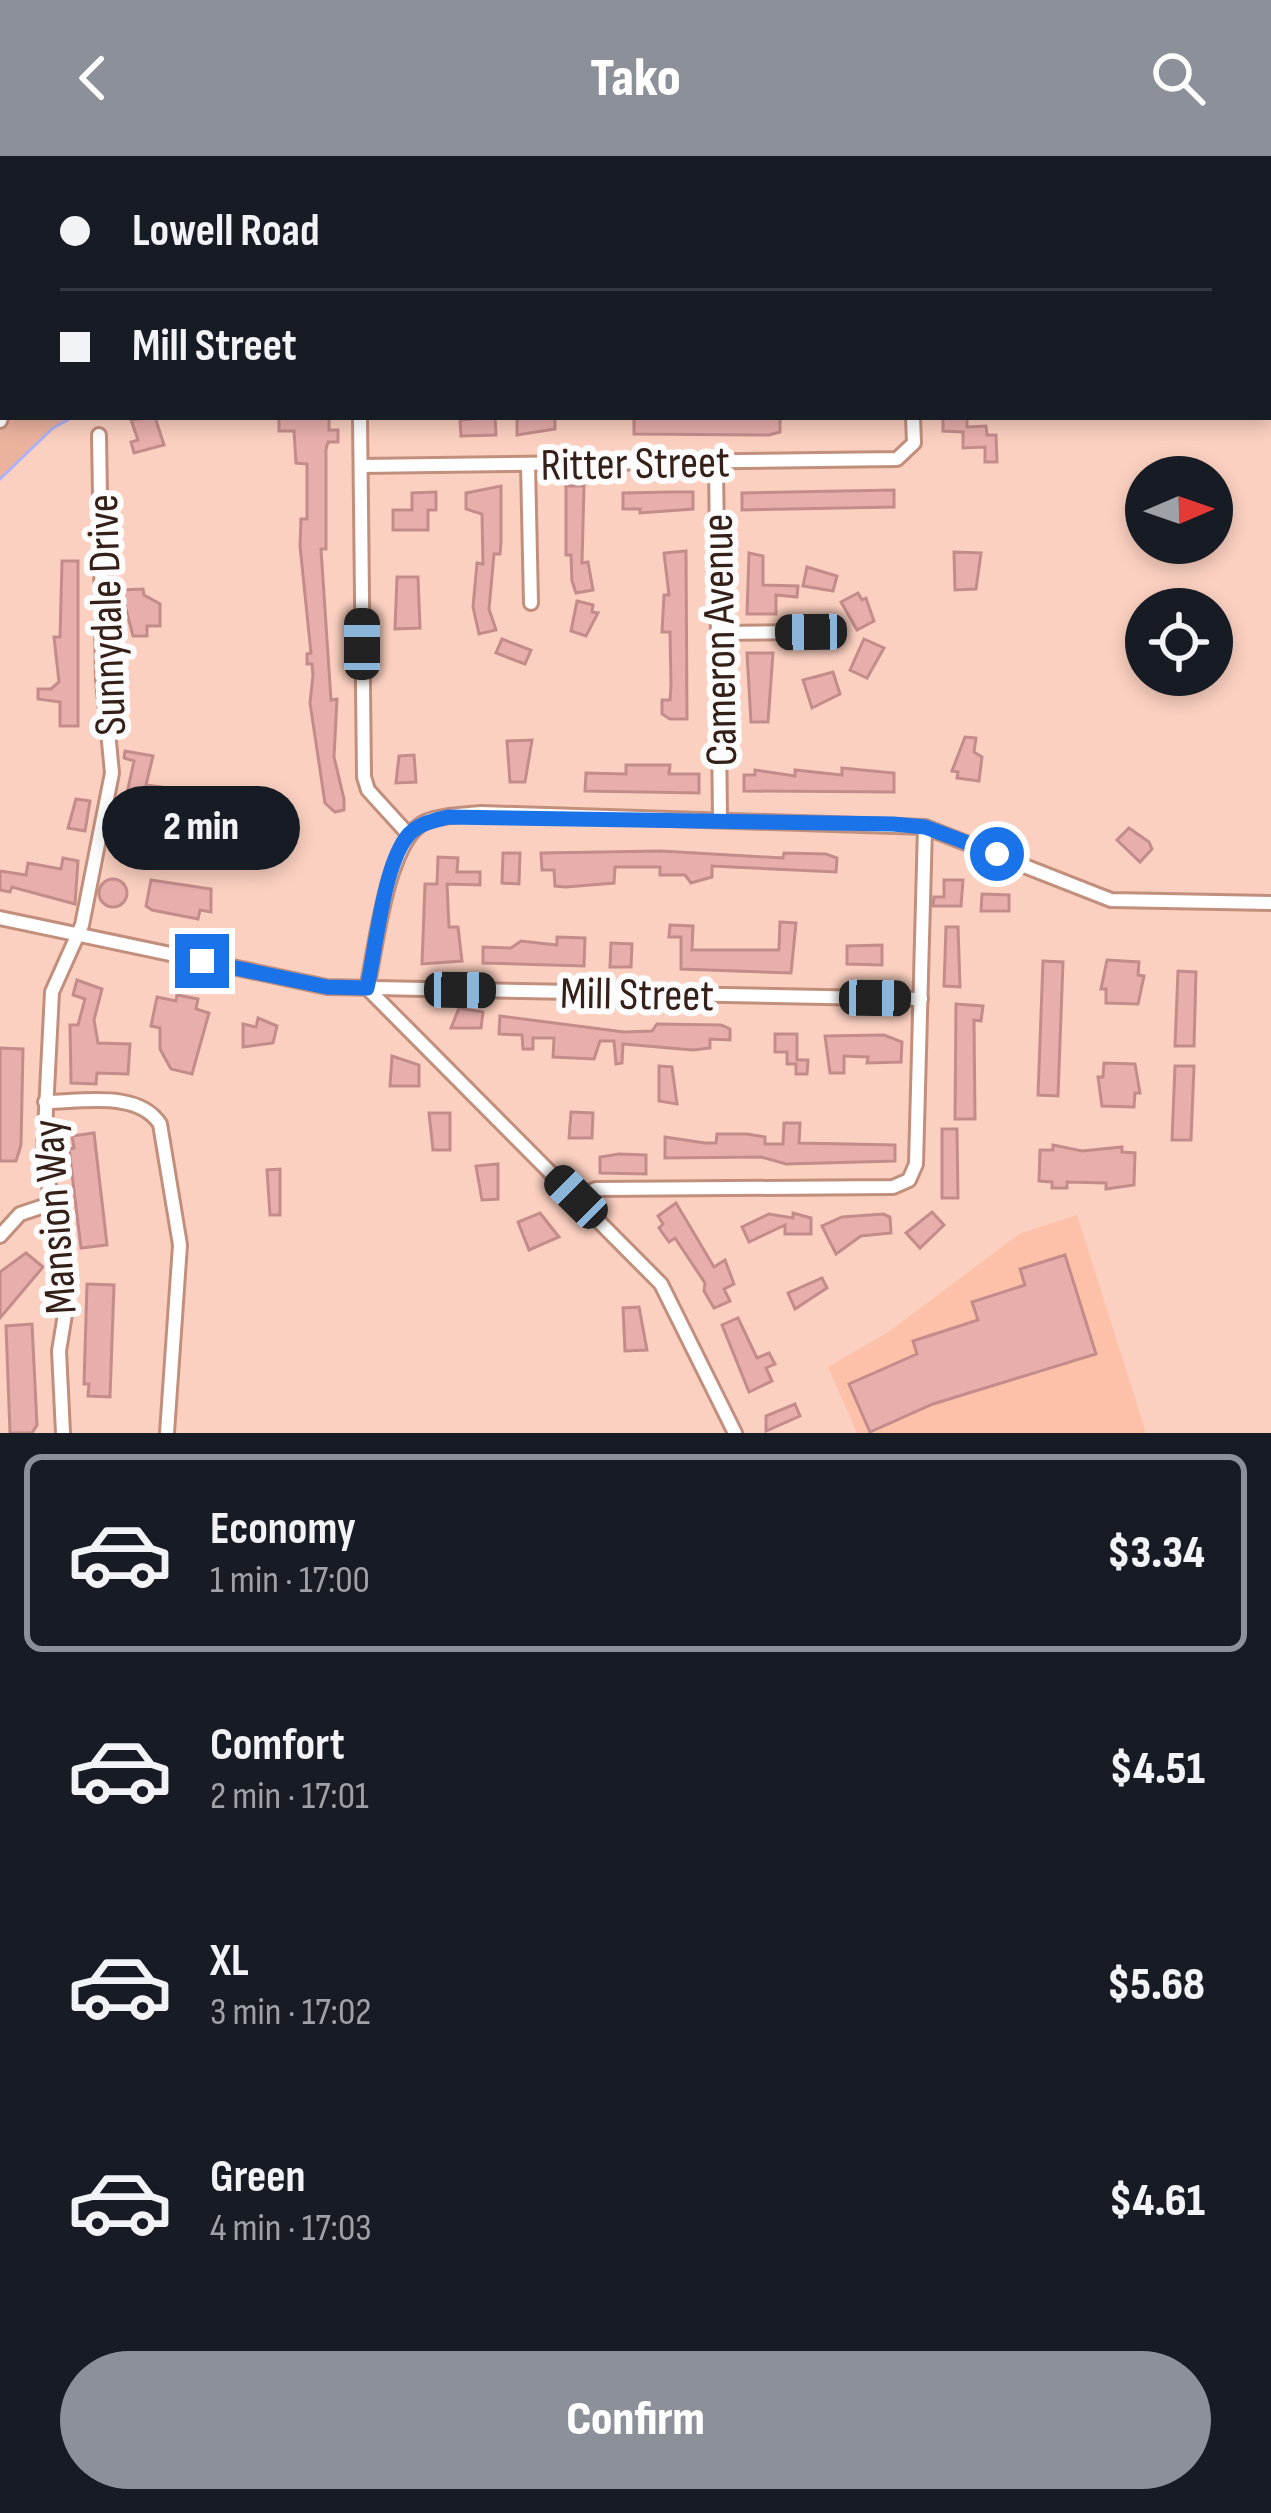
<!DOCTYPE html>
<meta charset="utf-8">
<style>
:root{--surface:#171b24;--page:#242831;--text:#f1f3f6;--muted:#9ea1a6;--line:#363941;--accent:#8c9099}
body{margin:0;font-family:"Sofia Sans Condensed",sans-serif;background:var(--page);color:var(--text);height:100vh;display:flex;flex-direction:column;font-size:45px;white-space:nowrap}
*{box-sizing:border-box;margin:0}
p{font-size:39px;color:var(--muted)}
.icon{flex:none;width:66px;height:66px;fill:none;stroke:currentColor;stroke-width:2;stroke-linecap:round;stroke-linejoin:round}
.map{position:relative;height:1277px;overflow:hidden}
.side{display:flex;flex-direction:column;background:var(--surface);flex:1}
.side>*{flex:none}
.guide{position:absolute;left:0px;top:0px;width:1272px;height:264px;box-shadow:0 6px 18px #0003;display:grid;align-content:center;height:264px;padding:0 60px;background:var(--surface)}
.needle{width:78px;rotate:88deg}
.controls{position:absolute;left:1125px;top:300px;display:grid;gap:24px}
.controls a{display:grid;place-items:center;width:108px;height:108px;border-radius:50%;background:var(--surface);box-shadow:0 6px 18px #0003;font-size:60px}
.end{position:absolute;width:54px;height:54px;margin:-27px;border:15px solid #1a73e8;background:#fff;box-shadow:0 0 0 6px #fff}
.from{border-radius:50%}
.bubble{position:absolute;height:84px;border-radius:42px;background:var(--surface);box-shadow:0 6px 18px #0003;font-size:39px;font-weight:800;line-height:84px;text-align:center}
.car{position:absolute;width:36px;height:72px;margin:-36px -18px;border-radius:15px;box-shadow:0 0 9px 3px #0007;background:linear-gradient(#222 24%,#8ab4d8 0 40%,#222 0 76%,#8ab4d8 0 86%,#222 0)}
.guide b{display:flex;align-items:center;gap:42px;height:114px;font-size:45px}
.guide b+b{border-top:3px solid var(--line)}
.guide i{width:30px;height:30px;background:var(--text)}
ul{padding:21px 0 0;list-style:none}
li{display:flex;align-items:center;gap:36px;height:198px;margin:0 24px 18px;padding:0 36px;border:6px solid transparent;border-radius:18px}
li div{flex:1}
li b{display:block;font-size:45px}
li em{font-style:normal;font-weight:800}
li.on{border-color:var(--accent)}
li>.icon{width:108px;height:108px;stroke-width:1.5}
.primary-button{display:flex;gap:24px;margin-top:auto;padding:24px 60px}
.primary-button a{flex:1;height:138px;border-radius:72px;background:var(--accent);color:#fff;font-size:48px;font-weight:800;line-height:138px;text-align:center}
header{display:flex;justify-content:space-between;align-items:center;height:156px;padding:0 60px;background:var(--accent);color:#fff;font-size:54px;font-weight:800}
.map>svg:first-child{display:block}
.built{fill:#fdc0a9}
.green{fill:#ebb39e}
.lines{fill:none;stroke-linecap:round;stroke-linejoin:round}
.stream{stroke:#adb2f6;stroke-width:3}
.building{fill:#e7aeac;stroke:#c38c8b;stroke-width:3}
.minor-casing{stroke:#c28f7d;stroke-width:18}
.minor{stroke:#fff;stroke-width:12}
.route{stroke:#1a73e8;stroke-width:15}
.labels{text-anchor:middle;stroke-width:12;stroke-linejoin:round;paint-order:stroke}
.street-label{font-size:45px;fill:#342019;stroke:#fcfcfc}
</style>
<header><svg class="icon" aria-label="back" viewBox="0 0 24 24"><path d="M15 5l-7 7 7 7"/></svg>Tako<svg class="icon" aria-label="search" viewBox="0 0 24 24"><circle cx="10" cy="10" r="6"/><path d="M15 15l6 6"/></svg></header>
<div class="map">
<svg width="1271" height="1277" viewBox="0 0 1271 1277">
<rect width="100%" height="100%" fill="#fbd0c0"/>
<polygon class="built" points="1077,1059 1146,1277 857,1277 828,1211 890,1175 1019,1078"/>
<polygon class="green" points="0,0 142,3 3,3 3,261 73,261 53,273 0,323"/>
<g class="lines">
<g class="stream">
<polyline points="1016,0 1016,3"/>
<polyline points="1269,159 1271,162"/>
<polyline points="0,323 53,272 73,261"/>
</g>
</g>
<g class="building">
<polygon points="155,261 164,289 134,297 131,286 138,284 131,264"/>
<polygon points="279,261 329,261 329,274 338,274 338,286 328,286 326,293 326,393 321,393 331,544 337,543 334,601 344,643 344,654 335,656 325,647 310,547 313,519 312,508 307,508 307,498 311,497 300,390 301,363 307,363 307,308 296,307 294,275 279,275"/>
<polygon points="495,261 496,279 461,280 460,264"/>
<polygon points="517,261 555,261 555,273 517,279"/>
<polygon points="780,261 780,276 769,279 634,278 634,262"/>
<polygon points="943,261 967,261 967,271 986,270 987,279 996,279 997,306 985,306 985,291 963,292 963,276 943,275"/>
<polygon points="501,330 501,387 500,398 494,398 489,453 496,474 479,478 473,451 477,407 483,408 482,358 466,353 466,337"/>
<polygon points="566,330 584,330 582,407 588,406 593,434 576,437 572,425 571,399 566,399"/>
<polygon points="894,334 894,351 742,354 742,337"/>
<polygon points="436,336 436,354 428,354 428,374 393,374 393,354 412,354 412,337"/>
<polygon points="670,336 693,336 693,353 640,357 640,353 623,353 623,337"/>
<polygon points="686,395 687,563 670,563 662,558 662,544 670,544 671,529 670,476 662,476 664,439 669,439 664,397"/>
<polygon points="954,396 981,397 976,433 955,434"/>
<polygon points="749,397 763,400 763,429 798,430 797,441 776,439 776,458 747,458"/>
<polygon points="62,405 78,405 78,570 60,570 60,546 38,543 38,533 51,533 59,526 54,481 60,481"/>
<polygon points="807,411 837,420 833,435 803,430"/>
<polygon points="397,421 418,421 420,472 395,473"/>
<polygon points="143,433 144,439 160,448 160,470 147,470 147,480 133,480 121,434"/>
<polygon points="858,437 862,444 866,442 874,465 857,474 841,446"/>
<polygon points="577,445 593,449 592,456 598,457 586,480 571,475"/>
<polygon points="502,483 531,494 525,508 496,497"/>
<polygon points="864,483 884,492 867,522 850,514"/>
<polygon points="747,497 773,497 768,566 751,566"/>
<polygon points="833,516 840,538 812,552 803,524"/>
<polygon points="965,581 976,582 974,596 982,601 979,625 957,622 958,616 952,615"/>
<polygon points="532,584 525,626 510,626 507,585"/>
<polygon points="125,595 153,600 146,629 162,631 164,652 124,651 134,605 124,602"/>
<polygon points="414,599 416,626 396,627 399,600"/>
<polygon points="626,609 670,609 669,618 699,618 699,637 585,635 586,617 626,618"/>
<polygon points="842,612 894,617 894,636 744,635 744,619 755,619 755,614 795,620 795,614 842,619"/>
<polygon points="76,643 90,645 85,675 68,672"/>
<polygon points="1129,672 1149,686 1152,693 1140,706 1117,684"/>
<polygon points="661,695 783,702 784,697 826,698 837,702 836,716 712,710 712,721 691,727 685,719 660,719 660,711 615,711 614,727 566,731 555,730 554,714 542,714 541,697"/>
<polygon points="503,697 520,697 519,728 502,727"/>
<polygon points="438,701 458,702 457,716 480,716 480,729 447,728 449,771 458,771 462,805 422,808 425,728 437,728"/>
<polygon points="63,702 78,705 75,748 12,731 10,736 0,734 0,715 26,719 28,707 61,713"/>
<circle cx="113" cy="737" r="14"/>
<polygon points="151,724 211,733 211,756 200,754 198,763 152,754 146,750"/>
<polygon points="944,724 963,724 961,750 933,750 934,741 944,741"/>
<polygon points="982,738 1009,739 1009,755 981,755"/>
<polygon points="780,766 796,767 791,817 681,813 681,781 669,781 670,769 693,770 692,794 779,794"/>
<polygon points="946,771 958,771 960,831 944,830"/>
<polygon points="557,781 585,782 584,810 483,807 483,791 511,792 521,785 557,789"/>
<polygon points="611,787 632,788 631,811 610,811"/>
<polygon points="882,789 882,809 847,808 847,790"/>
<polygon points="1107,804 1139,806 1138,819 1144,820 1138,848 1106,847 1106,833 1101,833"/>
<polygon points="1043,805 1063,806 1058,940 1038,939"/>
<polygon points="1178,815 1196,816 1194,890 1175,890"/>
<polygon points="77,824 102,833 94,864 98,887 130,888 128,918 97,917 96,928 71,927 70,869 78,869 85,843 73,839"/>
<polygon points="177,839 198,843 196,853 209,857 192,918 171,913 160,893 160,872 151,870 157,841 176,845"/>
<polygon points="956,848 983,850 981,865 974,864 975,963 955,963"/>
<polygon points="459,852 483,856 481,872 451,872"/>
<polygon points="500,860 624,876 652,875 657,868 721,869 730,873 730,884 710,883 710,892 693,894 623,888 622,907 616,908 614,885 600,885 594,903 553,901 554,882 533,882 533,893 523,893 522,879 499,878"/>
<polygon points="258,862 277,870 273,887 243,891 243,868 256,871"/>
<polygon points="775,878 797,878 797,904 808,904 807,918 796,918 796,908 787,908 787,896 775,896"/>
<polygon points="884,879 902,886 901,906 867,907 868,901 844,900 844,917 830,917 825,880"/>
<polygon points="0,892 23,893 21,989 16,1005 0,1005"/>
<polygon points="392,900 419,909 419,930 390,930"/>
<polygon points="1104,907 1135,908 1140,937 1135,937 1134,951 1102,950 1098,921 1103,921"/>
<polygon points="659,910 672,911 677,948 659,945"/>
<polygon points="1175,910 1194,910 1191,984 1172,984"/>
<polygon points="571,956 593,957 592,982 569,982"/>
<polygon points="429,957 450,957 450,994 433,994"/>
<polygon points="784,967 800,967 799,987 895,989 895,1005 786,1008 761,1001 665,1002 665,981 705,987 716,987 717,978 747,978 765,981 765,988 783,988"/>
<polygon points="942,973 957,973 958,1042 942,1042"/>
<polygon points="94,977 107,1089 81,1092 69,993 74,992 72,980"/>
<polygon points="1053,989 1082,995 1122,991 1122,996 1135,997 1134,1029 1106,1033 1106,1027 1067,1026 1067,1032 1052,1032 1052,1026 1039,1025 1040,994 1053,994"/>
<polygon points="619,998 646,999 646,1018 600,1017 600,1001"/>
<polygon points="498,1008 498,1043 482,1044 476,1010"/>
<polygon points="280,1013 280,1059 270,1059 267,1014"/>
<polygon points="676,1047 714,1111 725,1104 734,1128 724,1133 730,1145 714,1152 704,1135 705,1127 675,1082 669,1086 659,1072 663,1068 658,1060"/>
<polygon points="932,1056 944,1069 920,1092 906,1077"/>
<polygon points="540,1057 559,1081 529,1094 518,1066"/>
<polygon points="793,1057 811,1062 811,1078 785,1078 785,1069 749,1086 742,1071 769,1058 793,1062"/>
<polygon points="883,1058 890,1061 891,1077 861,1080 836,1098 822,1070 842,1061"/>
<polygon points="26,1097 43,1111 0,1162 0,1116"/>
<polygon points="1065,1099 1096,1198 933,1248 870,1276 849,1228 917,1198 913,1185 978,1164 972,1146 1025,1129 1020,1113"/>
<polygon points="822,1122 827,1132 795,1153 788,1137"/>
<polygon points="87,1128 114,1129 110,1241 88,1240 89,1228 84,1228"/>
<polygon points="639,1151 647,1194 625,1195 623,1152"/>
<polygon points="738,1162 757,1202 769,1197 775,1208 766,1212 772,1225 749,1236 722,1169"/>
<polygon points="32,1168 37,1269 32,1277 10,1277 6,1170"/>
<polygon points="795,1248 800,1260 766,1275 766,1260"/>
</g>
<g class="lines">
<defs>
<g id="minor">
<polyline points="94,0 142,3"/>
<polyline points="358,0 358,3"/>
<polyline points="431,0 431,3"/>
<polyline points="579,0 579,3"/>
<polyline points="1080,0 1081,3"/>
<polyline points="1168,0 1168,3"/>
<polyline points="219,3 228,0"/>
<polyline points="908,3 908,0"/>
<polyline points="1269,63 1271,63"/>
<polyline points="0,117 3,123"/>
<polyline points="0,171 3,170"/>
<polyline points="0,208 3,208"/>
<polyline points="360,261 364,621 368,634 408,678"/>
<polyline points="0,265 3,256"/>
<polyline points="716,305 720,663"/>
<polyline points="528,308 531,447"/>
<polyline points="361,310 897,303 914,287 913,261"/>
<polyline points="718,477 811,476"/>
<polyline points="0,762 327,831 921,843"/>
<path d="M367,832C376,792 387,684 425,666C441,659 463,659 481,657L925,671L1111,744L1271,747"/>
<polyline points="368,833 661,1128 735,1277"/>
<path d="M45,946C81,946 138,934 160,968L180,1089L167,1277"/>
<polyline points="576,1041 596,1033 893,1031 909,1024 916,1008 925,671"/>
<polyline points="0,1080 20,1058 50,1048"/>
<polyline points="63,1277 59,1195 66,1152 44,994 52,836 82,769 112,617 103,524 99,279"/>
</g>
</defs>
<use href="#minor" class="minor-casing"/>
<use href="#minor" class="minor"/>
</g>
<g class="lines">
<path class="route" d="M202,805L327,831L367,832C376,792 383,713 406,682C416,668 432,665 448,661L893,668L925,671L997,698"/>
</g>
<g class="labels">
<g class="street-label">
<text transform="translate(635 306) rotate(-1)" y="16">Ritter Street</text>
<text transform="translate(105 459) rotate(-92)" y="16">Sunnydale Drive</text>
<text transform="translate(718 484) rotate(-91)" y="16">Cameron Avenue</text>
<text transform="translate(637 837) rotate(1)" y="16">Mill Street</text>
<text transform="translate(53 1061) rotate(-94)" y="16">Mansion Way</text>
</g>
</g>
</svg>
<div class="controls">
<a><svg class="needle" viewBox="-14 -14 28 28"><path d="M0-13l5 13h-10z" fill="#e53935"/><path d="M0 13l5-13h-10z" fill="#9ea1a6"/></svg></a>
<a><svg class="icon" aria-label="locate" viewBox="0 0 24 24"><circle cx="12" cy="12" r="6"/><path d="M12 2v4M12 18v4M2 12h4M18 12h4"/></svg></a>
</div>
<i class="end from" style="left:997px;top:698px"></i>
<i class="end" style="left:202px;top:805px"></i>
<div class="bubble" style="left:102px;top:630px;width:198px">2 min</div>
<i class="car" style="left:811px;top:476px;rotate:269deg"></i>
<i class="car" style="left:362px;top:488px;rotate:0deg"></i>
<i class="car" style="left:460px;top:834px;rotate:91deg"></i>
<i class="car" style="left:875px;top:842px;rotate:91deg"></i>
<i class="car" style="left:576px;top:1041px;rotate:315deg"></i>
<div class="guide">
<b><i class="from"></i>Lowell Road</b>
<b><i></i>Mill Street</b>
</div>
</div>
<section class="side">
<ul>
<li class="on"><svg class="icon" aria-label="car" viewBox="0 0 24 24"><path d="M5 17H2v-5l4-1 3-4h7l3 4 3 1v5h-3M9 17h6M6 11h13"/><circle cx="7" cy="17" r="2"/><circle cx="17" cy="17" r="2"/></svg><div><b>Economy</b><p>1 min · 17:00</p></div><em>$3.34</em></li>
<li><svg class="icon" aria-label="car" viewBox="0 0 24 24"><path d="M5 17H2v-5l4-1 3-4h7l3 4 3 1v5h-3M9 17h6M6 11h13"/><circle cx="7" cy="17" r="2"/><circle cx="17" cy="17" r="2"/></svg><div><b>Comfort</b><p>2 min · 17:01</p></div><em>$4.51</em></li>
<li><svg class="icon" aria-label="car" viewBox="0 0 24 24"><path d="M5 17H2v-5l4-1 3-4h7l3 4 3 1v5h-3M9 17h6M6 11h13"/><circle cx="7" cy="17" r="2"/><circle cx="17" cy="17" r="2"/></svg><div><b>XL</b><p>3 min · 17:02</p></div><em>$5.68</em></li>
<li><svg class="icon" aria-label="car" viewBox="0 0 24 24"><path d="M5 17H2v-5l4-1 3-4h7l3 4 3 1v5h-3M9 17h6M6 11h13"/><circle cx="7" cy="17" r="2"/><circle cx="17" cy="17" r="2"/></svg><div><b>Green</b><p>4 min · 17:03</p></div><em>$4.61</em></li>
</ul>
<div class="primary-button"><a>Confirm</a></div>
</section>
